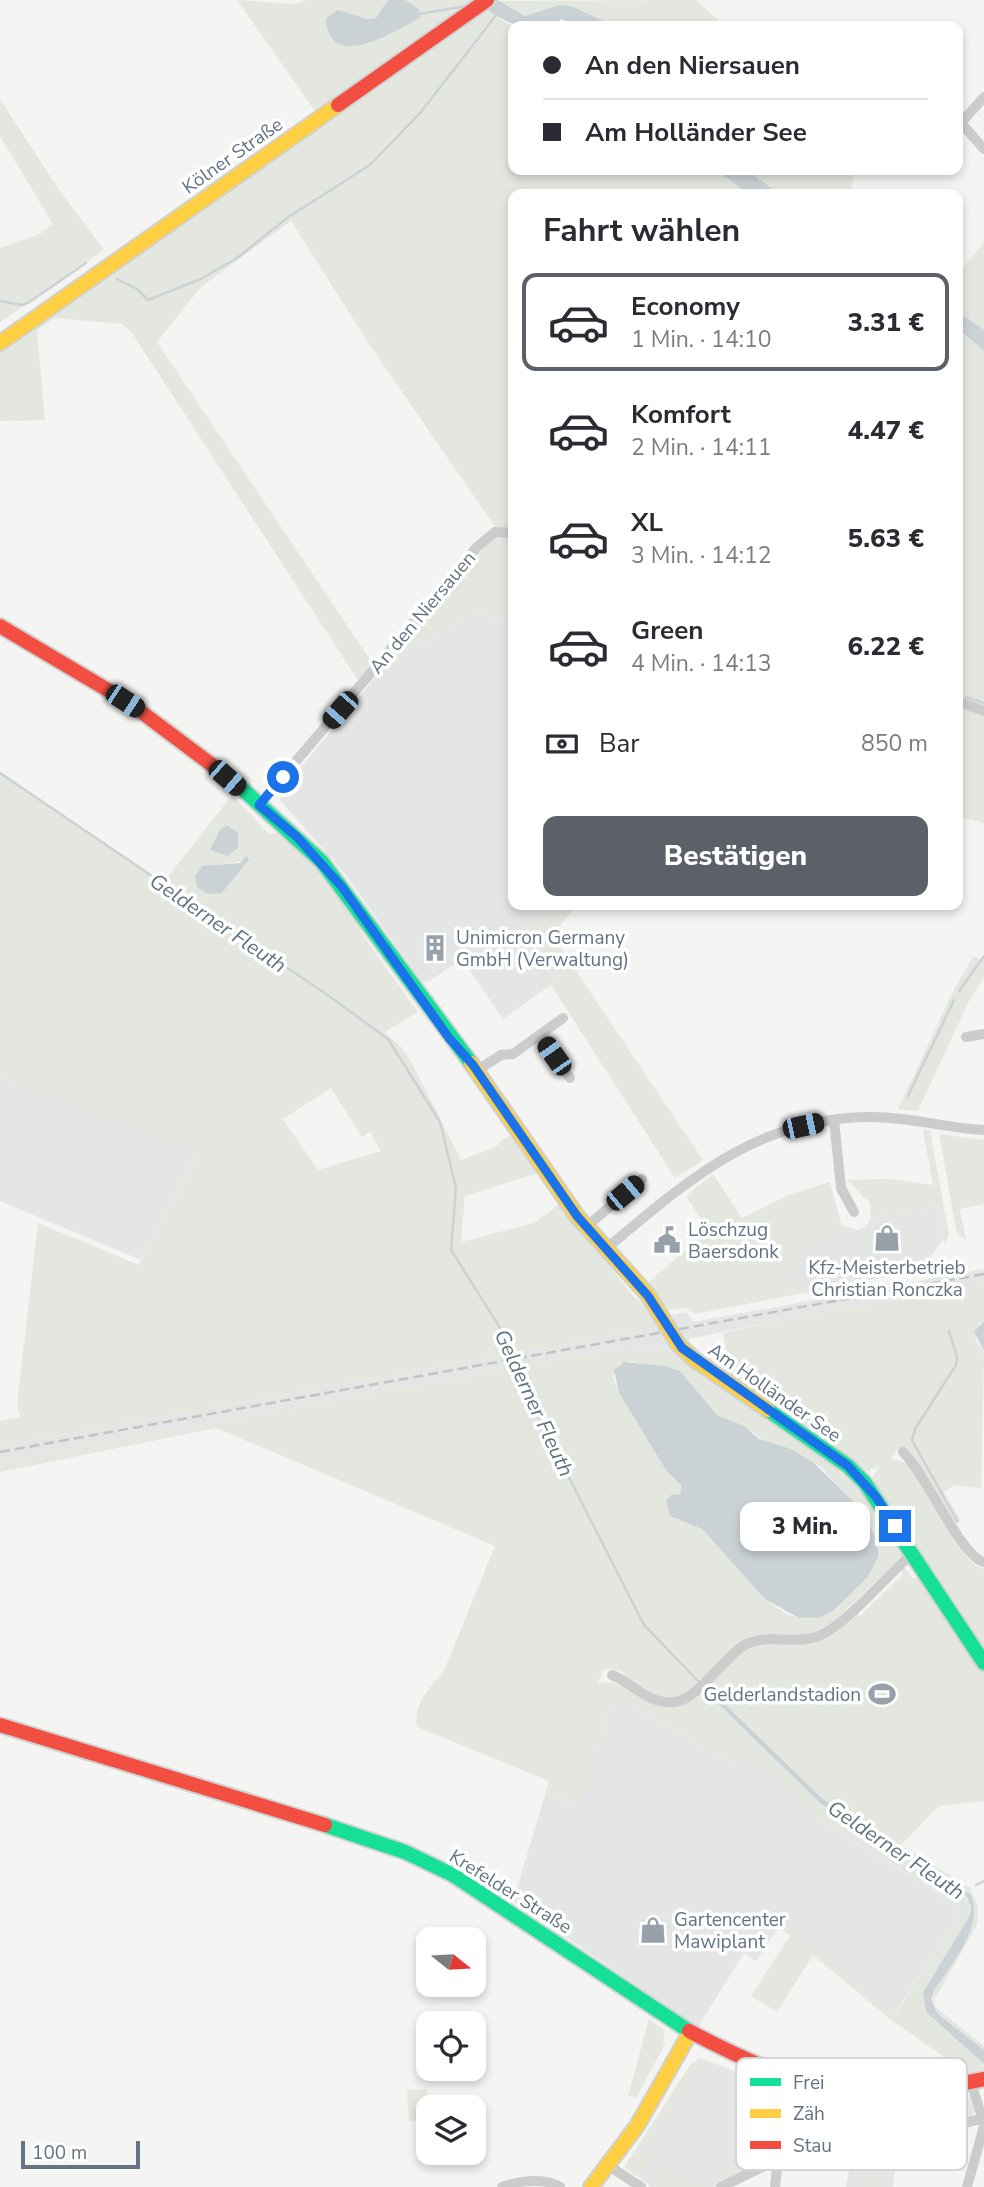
<!DOCTYPE html>
<html lang="de">
<meta charset="utf-8">
<style>
:root{--surface:#fff;--page:#f7f7f7;--text:#2b2b33;--muted:#7c7c81;--line:#e1e1e2;--accent:#5b6069}
body{margin:0;font-family:"Nunito Sans",sans-serif;background:var(--page);color:var(--text);height:100vh;display:flex;flex-direction:column;font-size:26px;white-space:nowrap}
*{box-sizing:border-box;margin:0}
p{font-size:23px;color:var(--muted)}
.icon{flex:none;width:38px;height:38px;fill:none;stroke:currentColor;stroke-width:2;stroke-linecap:round;stroke-linejoin:round}
.map{position:relative;flex:1;overflow:hidden}
.panel{position:absolute;left:508px;top:189px;width:455px;height:721px;display:flex;flex-direction:column;background:var(--surface);border-radius:14px;box-shadow:0 4px 10px #0003}
.panel>*{flex:none}
.hud{position:absolute;left:508px;top:21px;width:455px;height:154px;border-radius:14px;box-shadow:0 4px 10px #0003;display:grid;align-content:center;height:154px;padding:0 35px;background:var(--surface)}
.needle{width:46px;rotate:108deg}
.buttons{position:absolute;left:416px;top:1927px;display:grid;gap:14px}
.buttons a{display:grid;place-items:center;width:70px;height:70px;border-radius:14px;background:var(--surface);box-shadow:0 4px 10px #0003;font-size:35px}
.scale{position:absolute;left:21px;bottom:18px;width:119px;box-sizing:border-box;padding-left:7px;border:4px solid #647483;border-top:0;font-size:19px;line-height:24px;white-space:nowrap;color:#647483;-webkit-text-stroke:5px #fff;paint-order:stroke}
.end{position:absolute;width:32px;height:32px;margin:-16px;border:9px solid #1a73e8;background:#fff;box-shadow:0 0 0 4px #fff}
.from{border-radius:50%}
.bubble{position:absolute;height:49px;border-radius:14px;background:var(--surface);box-shadow:0 4px 10px #0003;font-size:23px;font-weight:800;line-height:49px;text-align:center}
.car{position:absolute;width:21px;height:42px;margin:-21px -10px;border-radius:9px;box-shadow:0 0 5px 2px #0007;background:linear-gradient(#222 24%,#8ab4d8 0 40%,#222 0 76%,#8ab4d8 0 86%,#222 0)}
.hud b{display:flex;align-items:center;gap:24px;height:66px;font-size:26px}
.hud b+b{border-top:2px solid var(--line)}
.hud i{width:18px;height:18px;background:var(--text)}
ul{padding:0;list-style:none}
li{display:flex;align-items:center;gap:21px;height:98px;margin:0 14px 10px;padding:0 21px;border:4px solid transparent;border-radius:14px}
li div{flex:1}
li b{display:block;font-size:26px}
li em{font-style:normal;font-weight:800}
li.current{border-color:var(--accent)}
li>.icon{width:63px;height:63px;stroke-width:1.5}
h2{padding:0 35px;font-size:32px;line-height:84px}
.pay{display:flex;align-items:center;gap:18px;height:77px;padding:0 35px;font-size:26px}
.pay p{margin-inline-start:auto}
.primary-button{display:flex;gap:14px;margin-top:auto;padding:14px 35px}
.primary-button a{flex:1;height:80px;border-radius:14px;background:var(--accent);color:#fff;font-size:28px;font-weight:800;line-height:80px;text-align:center}
.map>svg:first-child{display:block}
.built{fill:#e4e6e5}
.green{fill:#e4e7e0;fill-rule:evenodd}
.water{fill:#cbd2d5}
.lines{fill:none;stroke-linecap:round;stroke-linejoin:round}
.stream{stroke:#cbd2d5;stroke-width:2.5}
.fast-casing{stroke:#d0d2d2;stroke-width:18}
.slow-casing{stroke:#d0d2d2;stroke-width:18}
.jam-casing{stroke:#d0d2d2;stroke-width:18}
.street{stroke:#cbcdcd;stroke-width:10}
.fast{stroke:#16e098;stroke-width:14}
.slow{stroke:#ffcf43;stroke-width:14}
.jam{stroke:#f24e42;stroke-width:14}
.rail{stroke:#c2c3c3;stroke-width:2.5;stroke-dasharray:10 5;stroke-linecap:butt}
.route{stroke:#1a73e8;stroke-width:9}
.labels{text-anchor:middle;stroke-width:7;stroke-linejoin:round;paint-order:stroke}
.street-label{font-size:19px;fill:#647483;stroke:#fff}
.poi-label{font-size:19px;fill:#647483;stroke:#fff;text-anchor:start}
.water-label{font-size:21px;font-style:italic;fill:#5f767f;stroke:#fff}
.key{fill:#fff;stroke:#d0d5da;stroke-width:2}
.key-label{font-size:19px;fill:#647483}
</style>
<div class="map">
<svg width="984" height="2187" viewBox="0 0 984 2187">
<rect width="100%" height="100%" fill="#f4f4f2"/>
<g class="built">
<polygon points="476,610 513,625 513,693 506,698 513,708 513,905 558,905 528,927 526,933 556,978 549,983 551,985 503,1019 462,959 431,980 422,982 345,874 280,800 283,789 386,664 391,665"/>
<polygon points="0,1077 195,1150 194,1160 141,1260 0,1201"/>
<polygon points="937,1206 943,1239 920,1271 793,1294 764,1251 842,1225 858,1230 866,1226 871,1218"/>
<polygon points="984,1269 984,1284 783,1319 689,1339 689,1343 628,1353 615,1349 0,1462 0,1446 651,1329 671,1315 687,1312 693,1322"/>
<polygon points="617,1700 625,1702 738,1766 748,1753 820,1821 954,1903 958,1917 894,2015 782,1922 756,1961 744,1953 698,2027 513,1901 543,1801 549,1796 576,1804 589,1775 610,1708"/>
<polygon points="700,2058 781,2089 767,2158 714,2187 651,2187 625,2166 691,2064"/>
<polygon points="898,2142 893,2187 846,2187 854,2144"/>
</g>
<g class="green">
<path d="M237,0L294,4L307,0H388L377,18C354,21 354,9 326,18L334,39L345,46L419,18V9L405,0H472L317,114Z"/>
<polygon points="696,0 725,26 615,26 579,10 559,5 525,16 500,1"/>
<polygon points="486,10 513,27 513,170 717,170 748,194 513,194 513,625 476,610 391,665 386,664 387,661 498,531 371,347 291,221 201,287 157,342 373,664 359,682 132,333 122,324 55,318 37,330 45,420 0,421 0,348 334,112"/>
<polygon points="0,99 59,190 104,250 0,322 0,248 40,234 53,224 0,136"/>
<polygon points="746,170 855,170 850,194 780,194"/>
<polygon points="984,243 984,330 957,311 957,274"/>
<polygon points="957,327 963,328 984,351 984,823 957,816"/>
<path d="M0,773L163,883L232,795L269,834L282,832L306,852L363,923L360,931L418,1012L385,1032L402,1048L412,1063L461,1160L496,1147L500,1141L514,1134L541,1172L465,1196L461,1242L534,1223L560,1204L635,1298L654,1310L662,1323L651,1329L0,1446V1421L20,1417L17,1404L38,1223L139,1265L194,1160L195,1151L0,1077ZM249,860L222,893L216,865ZM331,1088L362,1137L370,1132L381,1151L318,1170L283,1119Z"/>
<polygon points="558,905 577,905 552,935 703,1160 675,1178 551,985 549,983 556,978 526,935 528,927"/>
<polygon points="974,956 980,960 984,956 984,977 969,1001 918,1111 898,1109 954,989"/>
<polygon points="923,1130 930,1131 949,1235 944,1244 937,1206 871,1218 870,1203 847,1180 889,1179 933,1185"/>
<polygon points="939,1134 984,1140 984,1204 960,1209 966,1240 957,1234"/>
<polygon points="713,1174 742,1218 788,1195 830,1182 843,1231 836,1233 837,1238 825,1240 826,1245 801,1249 801,1254 796,1255 799,1269 792,1270 799,1291 834,1284 834,1287 695,1314 688,1308 668,1310 647,1284 708,1230 686,1196"/>
<polygon points="852,1230 858,1230 867,1281 836,1286 836,1283 859,1279 858,1273 864,1272 857,1233 851,1234"/>
<path d="M984,1284V1321L980,1323L975,1340L984,1351L981,1488L955,1485L944,1492L961,1521L956,1524L906,1449L897,1450L891,1458C896,1461 905,1461 910,1466C934,1486 955,1563 984,1569V1647L876,1485L873,1476L880,1466L868,1471L862,1468L723,1370L727,1356L723,1333L783,1319Z"/>
<path d="M673,1346C737,1415 832,1442 885,1522C892,1532 902,1543 904,1554L824,1631L804,1637L766,1635L744,1642L687,1694L675,1700H663L635,1688L620,1670L604,1669L598,1683L612,1682L661,1704L677,1705L702,1688L820,1803L964,1894L970,1903L969,1917L923,1992L926,2012L984,2064V2069L969,2074L891,2020L813,1955L777,2012L751,1996L790,1936L779,1927L782,1922L895,2015L958,1917L954,1903L942,1895L820,1821L748,1754L738,1766L625,1702L617,1701L610,1708L580,1805L550,1796L543,1801L549,1781L417,1727C413,1706 429,1687 443,1673L495,1546L216,1428L0,1472V1462L615,1349L628,1353ZM633,1362L680,1371L713,1413L744,1426L764,1441L802,1455L822,1468L869,1521L878,1542V1557L868,1577L834,1610L819,1618L804,1619L786,1614L765,1599L702,1529L670,1516L666,1501L671,1495L679,1494L681,1485L662,1463L619,1393L613,1377L619,1363Z"/>
<path d="M904,1566L913,1579L918,1576L984,1673V1801L939,1806L901,1845L970,1888L978,1907L977,1925L934,2000L935,2007L984,2046V2050L938,2014L931,2000L934,1990C952,1965 984,1926 971,1895L823,1799L705,1685L725,1664L754,1644L796,1643L855,1612L860,1616L903,1574L899,1569Z"/>
<polygon points="649,2019 665,2031 663,2042 665,2044 636,2098 628,2096"/>
<polygon points="700,2058 781,2089 767,2158 720,2184 715,2179 718,2172 726,2175 734,2158 748,2164 764,2130 765,2125 758,2122 771,2093 753,2084 750,2089 747,2088 749,2082 731,2073 728,2079 728,2072 709,2063 707,2069 700,2066 697,2072 691,2070 687,2080 692,2084 686,2082 656,2142 650,2140 644,2153 651,2158 644,2173 635,2176 625,2166 691,2064"/>
<polygon points="427,2089 429,2120 409,2121 407,2090"/>
<polygon points="968,2095 975,2110 972,2117 903,2134 905,2114 909,2107"/>
<polygon points="884,2158 881,2160 878,2187 868,2187 874,2162 869,2159"/>
<polygon points="661,2161 663,2162 661,2168 690,2182 696,2178 702,2187 652,2187 653,2177"/>
</g>
<g class="water">
<path d="M388,0H405L419,9L420,18C396,30 328,75 326,18L338,10L367,19L376,18Z"/>
<path d="M472,0H498L525,16L559,5L571,6L615,26H577L562,19C527,40 501,19 472,0Z"/>
<polygon points="717,170 746,170 780,194 748,194"/>
<polygon points="957,311 984,330 984,351 957,327"/>
<polygon points="227,825 238,833 238,848 227,856 210,850 220,830"/>
<polygon points="247,855 249,860 222,893 208,894 197,887 195,876 202,866 240,863"/>
<polygon points="984,1321 984,1351 974,1332"/>
<polygon points="623,1362 665,1366 680,1371 717,1415 744,1426 759,1439 791,1449 813,1462 862,1510 878,1542 878,1557 868,1577 834,1610 819,1618 799,1618 765,1599 702,1529 670,1516 666,1501 671,1495 680,1494 681,1485 666,1470 619,1393 614,1370"/>
<path d="M705,1685L823,1799L971,1895C984,1926 952,1965 934,1990L931,2000L938,2014L984,2050V2064L926,2012L923,1992L969,1917L971,1907L967,1897L820,1803L702,1688Z"/>
</g>
<g class="lines">
<g class="stream">
<polyline points="419,14 467,6"/>
<polyline points="117,279 137,289 148,300 201,279 237,258 287,218 370,165 421,112 497,14"/>
<polyline points="0,301 22,305 28,303 86,263"/>
<polyline points="966,697 984,703"/>
<polyline points="0,773 326,994 388,1039 440,1122 456,1188 451,1250 516,1353 521,1383 644,1625 701,1684"/>
<polyline points="959,991 984,956"/>
<polyline points="908,1096 954,1000"/>
<polyline points="949,1331 957,1356 956,1365 915,1429 912,1440 957,1521"/>
<polyline points="976,1885 984,1881"/>
</g>
<defs>
<g id="fast">
<polyline points="236,783 322,862 471,1063"/>
<polyline points="768,1410 848,1466 865,1483 984,1663"/>
<polyline points="325,1825 405,1852 453,1875 689,2031"/>
</g>
<g id="slow">
<polyline points="0,343 338,105"/>
<polyline points="471,1063 577,1216 648,1295 678,1344 694,1359 768,1410"/>
<polyline points="591,2187 637,2126 690,2033"/>
</g>
<g id="jam">
<polyline points="338,105 487,0"/>
<polyline points="0,626 128,702 236,783"/>
<polyline points="0,1725 325,1825"/>
<path d="M689,2031C759,2068 838,2104 920,2092C942,2089 963,2083 984,2079"/>
</g>
</defs>
<use href="#fast" class="fast-casing"/>
<use href="#slow" class="slow-casing"/>
<use href="#jam" class="jam-casing"/>
<g class="street">
<polyline points="984,97 961,123 984,149"/>
<polyline points="957,701 984,711"/>
<polyline points="259,805 478,546 495,532 513,533"/>
<polyline points="539,1035 570,1078"/>
<polyline points="966,1037 984,1034"/>
<polyline points="476,1071 501,1055 513,1054 563,1018"/>
<polyline points="834,1120 841,1188 854,1212"/>
<polyline points="586,1227 642,1179"/>
<path d="M606,1249C687,1181 755,1119 867,1117C906,1116 945,1128 984,1130"/>
<path d="M903,1452C926,1474 961,1557 984,1562"/>
<path d="M612,1675C632,1683 649,1705 674,1702C697,1700 722,1660 743,1646C767,1632 791,1645 816,1637C845,1627 887,1575 912,1554"/>
<polyline points="971,2083 984,2123"/>
<polyline points="892,2137 912,2137 984,2118"/>
<polyline points="802,2148 812,2103 884,2113 882,2139"/>
<polyline points="609,2166 641,2187"/>
<path d="M502,2187C518,2181 545,2177 560,2187"/>
<polyline points="721,2187 802,2148 829,2142 890,2138 895,2131 898,2095"/>
<polyline points="775,2187 778,2158"/>
<polyline points="967,2187 984,2126"/>
</g>
<use href="#fast" class="fast"/>
<use href="#slow" class="slow"/>
<use href="#jam" class="jam"/>
<polyline class="rail" points="0,1452 984,1274"/>
</g>
<g class="lines">
<polyline class="route" points="283,777 259,805 297,837 342,887 449,1038 473,1065 577,1216 648,1296 682,1348 848,1466 876,1497 895,1526"/>
</g>
<defs>
<symbol id="building-bare" viewBox="-9 -9 18 18"><path d="M-4-6H4V6H1V3H-1V6H-4ZM-2.5-4.3h1.7v1.8h-1.7ZM.8-4.3h1.7v1.8H.8ZM-2.5-1h1.7V.8h-1.7ZM.8-1h1.7V.8H.8Z" fill="#96a1aa" stroke="#fff" stroke-width="2.5" paint-order="stroke"/></symbol>
<symbol id="shop-bare" viewBox="-9 -9 18 18"><path d="M-5-2.5h2.3a2.7 3.5 0 0 1 5.4 0H5L5.5 6h-11ZM-1.5-2.5h3a1.5 2.3 0 0 0-3 0Z" fill="#96a1aa" stroke="#fff" stroke-width="2.5" paint-order="stroke"/></symbol>
<symbol id="civic-bare" viewBox="-9 -9 18 18"><path d="M-.6-6.5H3V-4.5H.6V-3L4-1V1h2V6H-6V1h2V-1L-.6-3ZM-1.2 2.5V6h2.4V2.5Z" fill="#96a1aa" stroke="#fff" stroke-width="2.5" paint-order="stroke"/></symbol>
<symbol id="stadium-bare" viewBox="-9 -9 18 18"><path d="M0-5a6.5 5 0 1 0 0 10a6.5 5 0 1 0 0-10ZM-3.5-1.8h7v3.6h-7Z" fill="#96a1aa" stroke="#fff" stroke-width="2.5" paint-order="stroke"/></symbol>
</defs>
<g fill-rule="evenodd">
<use href="#building-bare" x="416" y="929" width="38" height="38"/>
<use href="#shop-bare" x="868" y="1219" width="38" height="38"/>
<use href="#civic-bare" x="648" y="1221" width="38" height="38"/>
<use href="#stadium-bare" x="863" y="1675" width="38" height="38"/>
<use href="#shop-bare" x="634" y="1911" width="38" height="38"/>
</g>
<g class="labels">
<g class="street-label">
<text transform="translate(232 155) rotate(-35)" y="7">Kölner Straße</text>
<text transform="translate(422 612) rotate(-50)" y="7">An den Niersauen</text>
<text transform="translate(775 1392) rotate(35)" y="7">Am Holländer See</text>
<text transform="translate(511 1891) rotate(32)" y="7">Krefelder Straße</text>
</g>
<g class="poi-label">
<text x="456" y="944">Unimicron Germany<tspan x="456" dy="22">GmbH (Verwaltung)</tspan></text>
<text x="688" y="1236">Löschzug<tspan x="688" dy="22">Baersdonk</tspan></text>
<text x="887" y="1274" text-anchor="middle">Kfz-Meisterbetrieb<tspan x="887" dy="22">Christian Ronczka</tspan></text>
<text x="861" y="1701" text-anchor="end">Gelderlandstadion</text>
<text x="674" y="1926">Gartencenter<tspan x="674" dy="22">Mawiplant</tspan></text>
</g>
<g class="water-label">
<text transform="translate(218 923) rotate(34)" y="7">Gelderner Fleuth</text>
<text transform="translate(534 1403) rotate(65)" y="7">Gelderner Fleuth</text>
<text transform="translate(896 1850) rotate(34)" y="7">Gelderner Fleuth</text>
</g>
</g>
<rect x="736" y="2058" width="231" height="112" rx="10" class="key"/>
<rect x="750" y="2078" width="31" height="8" fill="#16e098"/>
<rect x="750" y="2109" width="31" height="9" fill="#ffcf43"/>
<rect x="750" y="2141" width="31" height="8" fill="#f24e42"/>
<g class="key-label">
<text x="793" y="2089">Frei</text>
<text x="793" y="2120">Zäh</text>
<text x="793" y="2152">Stau</text>
</g>
</svg>
<div class="buttons">
<a><svg class="needle" viewBox="-14 -14 28 28"><path d="M0-13l5 13h-10z" fill="#e53935"/><path d="M0 13l5-13h-10z" fill="#7c7c81"/></svg></a>
<a><svg class="icon" aria-label="locate" viewBox="0 0 24 24"><circle cx="12" cy="12" r="6"/><path d="M12 2v4M12 18v4M2 12h4M18 12h4"/></svg></a>
<a><svg class="icon" aria-label="layers" viewBox="0 0 24 24"><path d="M12 4l9 5-9 5-9-5zM3 14l9 5 9-5"/></svg></a>
</div>
<div class="scale">100 m</div>
<i class="end from" style="left:283px;top:777px"></i>
<i class="end" style="left:895px;top:1526px"></i>
<div class="bubble" style="left:740px;top:1502px;width:130px">3 Min.</div>
<i class="car" style="left:125px;top:701px;rotate:123deg"></i>
<i class="car" style="left:340px;top:710px;rotate:221deg"></i>
<i class="car" style="left:227px;top:778px;rotate:131deg"></i>
<i class="car" style="left:554px;top:1056px;rotate:325deg"></i>
<i class="car" style="left:803px;top:1126px;rotate:78deg"></i>
<i class="car" style="left:625px;top:1193px;rotate:50deg"></i>
<div class="hud">
<b><i class="from"></i>An den Niersauen</b>
<b><i></i>Am Holländer See</b>
</div>
<section class="panel">
<h2>Fahrt wählen</h2>
<ul>
<li class="current"><svg class="icon" aria-label="car" viewBox="0 0 24 24"><path d="M5 17H2v-5l4-1 3-4h7l3 4 3 1v5h-3M9 17h6M6 11h13"/><circle cx="7" cy="17" r="2"/><circle cx="17" cy="17" r="2"/></svg><div><b>Economy</b><p>1 Min. · 14:10</p></div><em>3.31 €</em></li>
<li><svg class="icon" aria-label="car" viewBox="0 0 24 24"><path d="M5 17H2v-5l4-1 3-4h7l3 4 3 1v5h-3M9 17h6M6 11h13"/><circle cx="7" cy="17" r="2"/><circle cx="17" cy="17" r="2"/></svg><div><b>Komfort</b><p>2 Min. · 14:11</p></div><em>4.47 €</em></li>
<li><svg class="icon" aria-label="car" viewBox="0 0 24 24"><path d="M5 17H2v-5l4-1 3-4h7l3 4 3 1v5h-3M9 17h6M6 11h13"/><circle cx="7" cy="17" r="2"/><circle cx="17" cy="17" r="2"/></svg><div><b>XL</b><p>3 Min. · 14:12</p></div><em>5.63 €</em></li>
<li><svg class="icon" aria-label="car" viewBox="0 0 24 24"><path d="M5 17H2v-5l4-1 3-4h7l3 4 3 1v5h-3M9 17h6M6 11h13"/><circle cx="7" cy="17" r="2"/><circle cx="17" cy="17" r="2"/></svg><div><b>Green</b><p>4 Min. · 14:13</p></div><em>6.22 €</em></li>
</ul>
<div class="pay"><svg class="icon" aria-label="cash" viewBox="0 0 24 24"><path d="M3 7h18v10H3z"/><circle cx="12" cy="12" r="2"/></svg>Bar<p>850 m</p></div>
<div class="primary-button"><a>Bestätigen</a></div>
</section>
</div>
